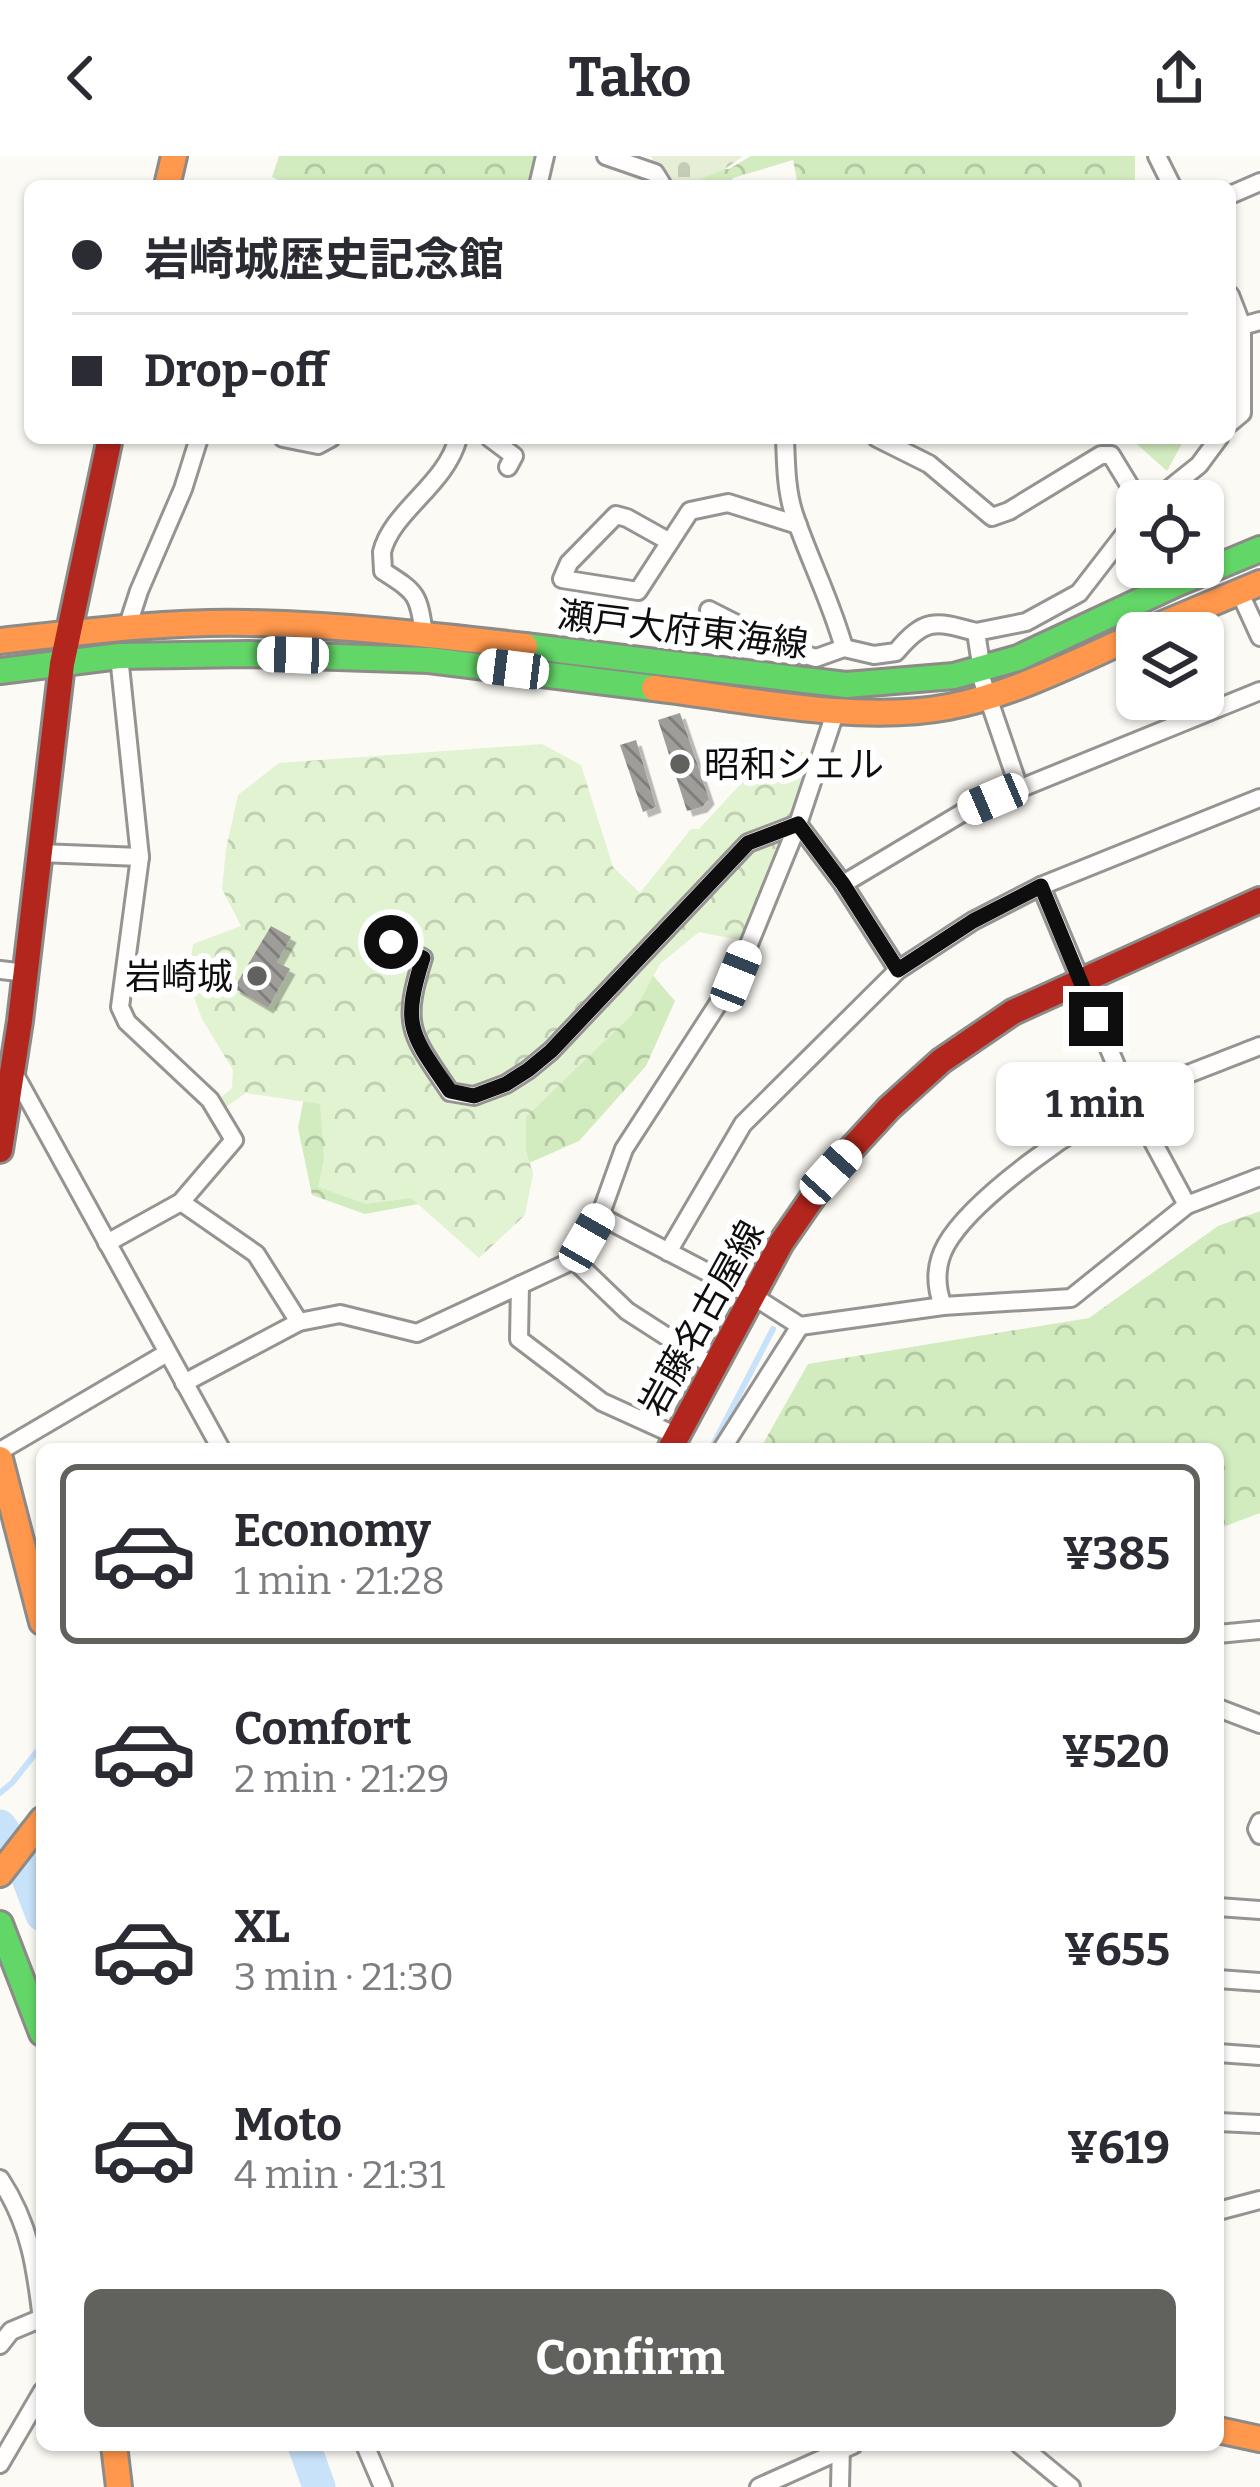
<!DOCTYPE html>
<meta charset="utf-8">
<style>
:root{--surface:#fff;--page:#f2f2f3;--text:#2b2b33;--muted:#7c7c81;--line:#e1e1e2;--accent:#61615e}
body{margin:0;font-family:Bitter,"Noto Sans JP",serif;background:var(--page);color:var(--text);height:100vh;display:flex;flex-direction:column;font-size:45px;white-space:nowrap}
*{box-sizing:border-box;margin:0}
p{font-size:39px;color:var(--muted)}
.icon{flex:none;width:66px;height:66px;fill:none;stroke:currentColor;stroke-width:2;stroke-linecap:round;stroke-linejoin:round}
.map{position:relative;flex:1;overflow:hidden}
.details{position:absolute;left:36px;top:1287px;width:1188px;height:1008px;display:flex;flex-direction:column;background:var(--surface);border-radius:18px;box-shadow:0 3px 9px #0004}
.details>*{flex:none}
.hud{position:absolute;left:24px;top:24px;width:1212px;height:264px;border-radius:18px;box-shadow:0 3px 9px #0004;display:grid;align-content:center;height:264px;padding:0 48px;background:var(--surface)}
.controls{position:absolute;left:1116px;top:324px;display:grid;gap:24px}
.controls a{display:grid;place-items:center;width:108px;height:108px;border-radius:18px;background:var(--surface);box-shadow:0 3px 9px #0004;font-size:60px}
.end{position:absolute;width:54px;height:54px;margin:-27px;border:15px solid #0e0e0e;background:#fff;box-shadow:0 0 0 6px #fff}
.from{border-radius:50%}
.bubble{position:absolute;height:84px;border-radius:18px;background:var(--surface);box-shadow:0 3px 9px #0004;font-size:39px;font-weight:700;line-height:84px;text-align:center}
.car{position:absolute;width:36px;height:72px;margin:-36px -18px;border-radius:15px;box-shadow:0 0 9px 3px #0007;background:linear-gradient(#fff 24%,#345 0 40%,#fff 0 76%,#345 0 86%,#fff 0)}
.hud b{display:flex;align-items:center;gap:42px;height:114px;font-size:45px}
.hud b+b{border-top:3px solid var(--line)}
.hud i{width:30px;height:30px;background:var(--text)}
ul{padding:21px 0 0;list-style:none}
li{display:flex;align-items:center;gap:36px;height:180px;margin:0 24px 18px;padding:0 24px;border:6px solid transparent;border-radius:18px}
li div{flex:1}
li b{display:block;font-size:45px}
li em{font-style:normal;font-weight:700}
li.current{border-color:var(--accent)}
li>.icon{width:108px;height:108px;stroke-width:1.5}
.primary-button{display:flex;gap:24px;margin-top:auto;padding:24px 48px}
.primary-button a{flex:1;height:138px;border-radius:18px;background:var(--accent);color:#fff;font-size:48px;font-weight:700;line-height:138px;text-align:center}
header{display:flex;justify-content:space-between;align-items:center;height:156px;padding:0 48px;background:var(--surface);font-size:54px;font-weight:700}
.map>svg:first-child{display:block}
.forest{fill:url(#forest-crowns)}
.cemetery{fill:url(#cemetery-stones)}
.park{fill:url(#park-crowns)}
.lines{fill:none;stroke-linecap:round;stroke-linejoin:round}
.stream{stroke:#c7e2f9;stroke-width:6}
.river{stroke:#c7e2f9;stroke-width:33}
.building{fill:url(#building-back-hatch);filter:url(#shadow)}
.street-casing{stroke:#959492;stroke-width:22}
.fast-casing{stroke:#8c8b88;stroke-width:30}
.slow-casing{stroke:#8c8b88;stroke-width:30}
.jam-casing{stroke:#8c8b88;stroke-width:30}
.street{stroke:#fffefd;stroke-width:16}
.fast{stroke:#63d668;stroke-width:24}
.slow{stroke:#ff974d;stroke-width:24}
.jam{stroke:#b3261e;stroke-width:24}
.route{stroke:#0e0e0e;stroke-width:15}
.poi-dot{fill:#61615e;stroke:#fff;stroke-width:4.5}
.labels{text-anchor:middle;stroke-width:12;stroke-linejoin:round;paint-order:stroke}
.street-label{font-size:36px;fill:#0e0e0e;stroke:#fff}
.poi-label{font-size:36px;fill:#0e0e0e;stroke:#fff;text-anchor:start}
</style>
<header><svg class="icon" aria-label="back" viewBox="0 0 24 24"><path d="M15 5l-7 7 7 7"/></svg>Tako<svg class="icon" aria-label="share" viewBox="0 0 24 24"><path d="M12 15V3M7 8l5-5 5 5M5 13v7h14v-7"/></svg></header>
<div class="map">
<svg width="1260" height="2331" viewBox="0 0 1260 2331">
<defs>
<pattern id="forest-crowns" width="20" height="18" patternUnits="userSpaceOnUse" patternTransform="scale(3)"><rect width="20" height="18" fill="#d2ebbf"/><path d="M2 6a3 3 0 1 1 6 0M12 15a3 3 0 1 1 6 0" fill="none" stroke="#b3c8a3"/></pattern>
<pattern id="cemetery-stones" width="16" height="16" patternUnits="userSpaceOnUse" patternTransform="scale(3)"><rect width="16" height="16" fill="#e6eed6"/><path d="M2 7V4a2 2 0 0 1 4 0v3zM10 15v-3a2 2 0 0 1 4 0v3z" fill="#c4cbb6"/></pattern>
<pattern id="park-crowns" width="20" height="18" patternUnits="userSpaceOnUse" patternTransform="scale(3)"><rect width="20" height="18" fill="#e2f3d2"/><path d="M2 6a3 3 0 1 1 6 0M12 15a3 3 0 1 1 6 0" fill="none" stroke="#c1cfb3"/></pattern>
<pattern id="building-back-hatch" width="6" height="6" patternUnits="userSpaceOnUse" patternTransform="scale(3)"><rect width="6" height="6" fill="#9f9d99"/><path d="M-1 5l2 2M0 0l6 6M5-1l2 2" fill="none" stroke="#807e7b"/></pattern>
<filter id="shadow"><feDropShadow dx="5.5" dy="5.5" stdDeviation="0" flood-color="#0004"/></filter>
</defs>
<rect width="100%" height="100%" fill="#fcfaf4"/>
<g class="forest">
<polygon points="279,0 538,0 531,30 291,30 272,21"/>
<polygon points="751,0 1135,0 1135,30 798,30 793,4 733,22 729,30 683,30 706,12 729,13"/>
<polygon points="1130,282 1185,282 1167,315"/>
<polygon points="644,809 675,845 646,910 579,985 450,1042 365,1058 312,1039 298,972 320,860"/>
<polygon points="1260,1055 1260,1357 1218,1373 1218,1293 760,1293 808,1208 1089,1162 1218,1070"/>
</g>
<polygon class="cemetery" points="651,0 743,0 725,13 684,30 665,25"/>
<polygon class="park" points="542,588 581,609 613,711 640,737 691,673 699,673 747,621 756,588 807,597 790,672 744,785 699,776 660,808 632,859 526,961 526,994 533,1018 525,1059 479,1102 411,1042 366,1048 318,1031 324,1003 320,948 246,937 220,955 209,951 232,932 233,914 202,863 188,825 193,788 241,770 222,733 226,693 238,639 279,607"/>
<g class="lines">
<g class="stream">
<polyline points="711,1293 773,1173"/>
<polyline points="0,1637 12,1627 42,1589"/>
</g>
<g class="river">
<polyline points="0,1670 18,1696 42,1759"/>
<polyline points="304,2289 319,2331"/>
</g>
</g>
<g class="building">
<polygon points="680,557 709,643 702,651 687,655 658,564"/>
<polygon points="636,584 656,651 643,656 620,589"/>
<polygon points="271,770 291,781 277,806 290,813 268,852 234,832"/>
</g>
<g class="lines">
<defs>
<g id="street">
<polyline points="606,0 655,17 663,30"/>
<polyline points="1157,0 1172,30"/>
<polyline points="538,30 545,0"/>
<polyline points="1230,39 1260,26"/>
<polyline points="1230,139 1242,170 1242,257 1230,267"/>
<polyline points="1242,170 1260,165"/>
<polyline points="283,282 318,289 331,282"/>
<polyline points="490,282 514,300 508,311"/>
<path d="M785,282C786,307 786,334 794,358C809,403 831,445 844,492"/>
<polyline points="877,282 929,308 992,361 1009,355 1101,299 1111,299 1139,345"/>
<polyline points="1154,345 1199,309 1219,282"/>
<polyline points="670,386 627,362 616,359 569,407 562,423 638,435 690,355 728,347 798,369"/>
<polyline points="1239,435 1260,481"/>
<path d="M709,454L786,493L816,502L844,492L874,499L896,496C925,461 936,465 976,476"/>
<polyline points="127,472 139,435 183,333 199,282"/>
<path d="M424,478C418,437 417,437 383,415C383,413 382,398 382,396C392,355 446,329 458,282"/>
<polyline points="1019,632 979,515 980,502 976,476 1026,466 1079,437 1137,362"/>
<polyline points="798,668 843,728 898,814"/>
<polyline points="40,697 140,701"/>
<polyline points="843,728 967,654 1260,535"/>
<polyline points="1041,730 1130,943 1187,1049"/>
<path d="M391,786L423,802C401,871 411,878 450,936L474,940L506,928L528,914L551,895L748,687L798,668"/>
<polyline points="0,814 26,817"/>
<polyline points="14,917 221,1293"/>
<polyline points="181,1046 256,1098 299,1166"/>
<polyline points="600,1060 753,1140 800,1170 943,1150 1071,1142 1187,1049 1260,1021"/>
<polyline points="107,1087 181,1046 234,984 210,944 127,866 120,851 140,701 119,500"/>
<polyline points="668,1096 743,968 898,814 973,765 1041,730 1260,642"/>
<polyline points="574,1104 627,1155 714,1211"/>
<polyline points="520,1129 519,1183 602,1246 677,1280"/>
<path d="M943,1150C935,1129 935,1109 946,1089C973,1041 1082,965 1132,942C1173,922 1218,907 1260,890"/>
<polyline points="184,1227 299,1166 340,1158 417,1177 574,1104 600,1060 624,993 736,820 798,668 836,554"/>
<polyline points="722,1293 800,1170"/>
<polyline points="0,1295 167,1197"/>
<polyline points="1218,1478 1260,1474"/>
<polyline points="1218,1552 1260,1568"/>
<polyline points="1260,1666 1257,1673 1260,1679"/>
<polyline points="1218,1751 1260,1754"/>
<polyline points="1218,1823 1260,1826"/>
<polyline points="1218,1897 1260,1900"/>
<polyline points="1218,1966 1260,1968"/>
<path d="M0,2023C30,2068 36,2112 42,2164"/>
<polyline points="1218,2055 1260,2044"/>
<polyline points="0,2189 11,2175 42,2162"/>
<polyline points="365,2289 383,2331"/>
<polyline points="1020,2289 1071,2331"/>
<polyline points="0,2308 42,2236"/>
<polyline points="759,2331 853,2289"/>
<polyline points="840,2331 841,2289"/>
</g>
<g id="fast">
<polyline points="525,490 846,529 954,520 1018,502 1176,428 1260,393"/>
<polyline points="0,515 119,500 248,498 429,504 654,532"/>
<polyline points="0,1768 42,1877"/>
</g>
<g id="slow">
<polyline points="167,30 174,0"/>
<polyline points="1141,477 1260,427"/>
<path d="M0,485C82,476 166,465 249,467C341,469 433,479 525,490"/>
<path d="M654,532C745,543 858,568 948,551C1015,538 1075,506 1137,479"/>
<polyline points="0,1303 42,1466"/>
<polyline points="0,1718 42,1664"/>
<polyline points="1218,2274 1260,2283"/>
<polyline points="114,2289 119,2331"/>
</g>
<g id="jam">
<polyline points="0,994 20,865 62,508 110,282"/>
<polyline points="670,1293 781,1087 831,1015 889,952 941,905 1013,856 1260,744"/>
</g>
</defs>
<use href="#street" class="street-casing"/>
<use href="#fast" class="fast-casing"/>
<use href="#slow" class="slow-casing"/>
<use href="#jam" class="jam-casing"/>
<use href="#street" class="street"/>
<use href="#fast" class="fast"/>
<use href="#slow" class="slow"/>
<use href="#jam" class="jam"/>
</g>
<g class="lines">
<path class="route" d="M391,786L423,802C401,871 411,878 450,935L474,940L506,928L528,914L551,895L748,687L798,668L843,728L898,814L973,765L1041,730L1096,863"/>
</g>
<g class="poi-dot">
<circle cx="680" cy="608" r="12"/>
<circle cx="257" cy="820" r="12"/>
</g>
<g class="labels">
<g class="street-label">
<text transform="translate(683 473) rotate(7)" y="13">瀬戸大府東海線</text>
<text transform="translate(701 1162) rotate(-61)" y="13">岩藤名古屋線</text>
</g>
<g class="poi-label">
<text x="704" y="621">昭和シェル</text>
<text x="233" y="833" text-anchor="end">岩崎城</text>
</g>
</g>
</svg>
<div class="controls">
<a><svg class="icon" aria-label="locate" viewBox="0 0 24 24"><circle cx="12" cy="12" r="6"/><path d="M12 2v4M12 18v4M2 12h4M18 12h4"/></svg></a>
<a><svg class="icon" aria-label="layers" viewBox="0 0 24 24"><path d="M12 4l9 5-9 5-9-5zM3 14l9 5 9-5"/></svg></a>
</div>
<i class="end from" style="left:391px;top:786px"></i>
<i class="end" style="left:1096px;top:863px"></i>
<div class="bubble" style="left:996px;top:906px;width:198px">1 min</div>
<i class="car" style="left:293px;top:499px;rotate:272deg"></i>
<i class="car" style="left:513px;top:513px;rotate:277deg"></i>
<i class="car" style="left:993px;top:643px;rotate:247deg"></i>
<i class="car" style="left:736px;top:820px;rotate:22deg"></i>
<i class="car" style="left:831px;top:1016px;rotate:42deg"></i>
<i class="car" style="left:587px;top:1082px;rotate:30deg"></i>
<div class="hud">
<b><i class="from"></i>岩崎城歴史記念館</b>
<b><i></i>Drop-off</b>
</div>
<section class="details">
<ul>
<li class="current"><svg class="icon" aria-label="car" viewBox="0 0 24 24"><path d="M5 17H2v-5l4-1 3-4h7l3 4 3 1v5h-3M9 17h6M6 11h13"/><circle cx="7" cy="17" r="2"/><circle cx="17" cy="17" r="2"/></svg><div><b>Economy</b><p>1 min · 21:28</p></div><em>¥385</em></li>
<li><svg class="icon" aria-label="car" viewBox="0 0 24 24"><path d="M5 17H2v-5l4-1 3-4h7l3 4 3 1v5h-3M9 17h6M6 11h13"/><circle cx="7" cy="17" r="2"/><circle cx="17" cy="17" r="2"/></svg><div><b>Comfort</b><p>2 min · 21:29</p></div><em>¥520</em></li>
<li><svg class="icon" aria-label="car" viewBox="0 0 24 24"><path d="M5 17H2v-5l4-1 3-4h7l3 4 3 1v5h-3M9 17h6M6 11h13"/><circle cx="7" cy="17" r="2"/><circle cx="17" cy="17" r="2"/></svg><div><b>XL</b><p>3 min · 21:30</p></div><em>¥655</em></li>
<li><svg class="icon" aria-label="car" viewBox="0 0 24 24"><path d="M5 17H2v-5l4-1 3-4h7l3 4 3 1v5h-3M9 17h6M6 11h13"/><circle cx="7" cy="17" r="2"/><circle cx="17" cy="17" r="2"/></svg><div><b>Moto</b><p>4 min · 21:31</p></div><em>¥619</em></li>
</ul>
<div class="primary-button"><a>Confirm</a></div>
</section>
</div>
